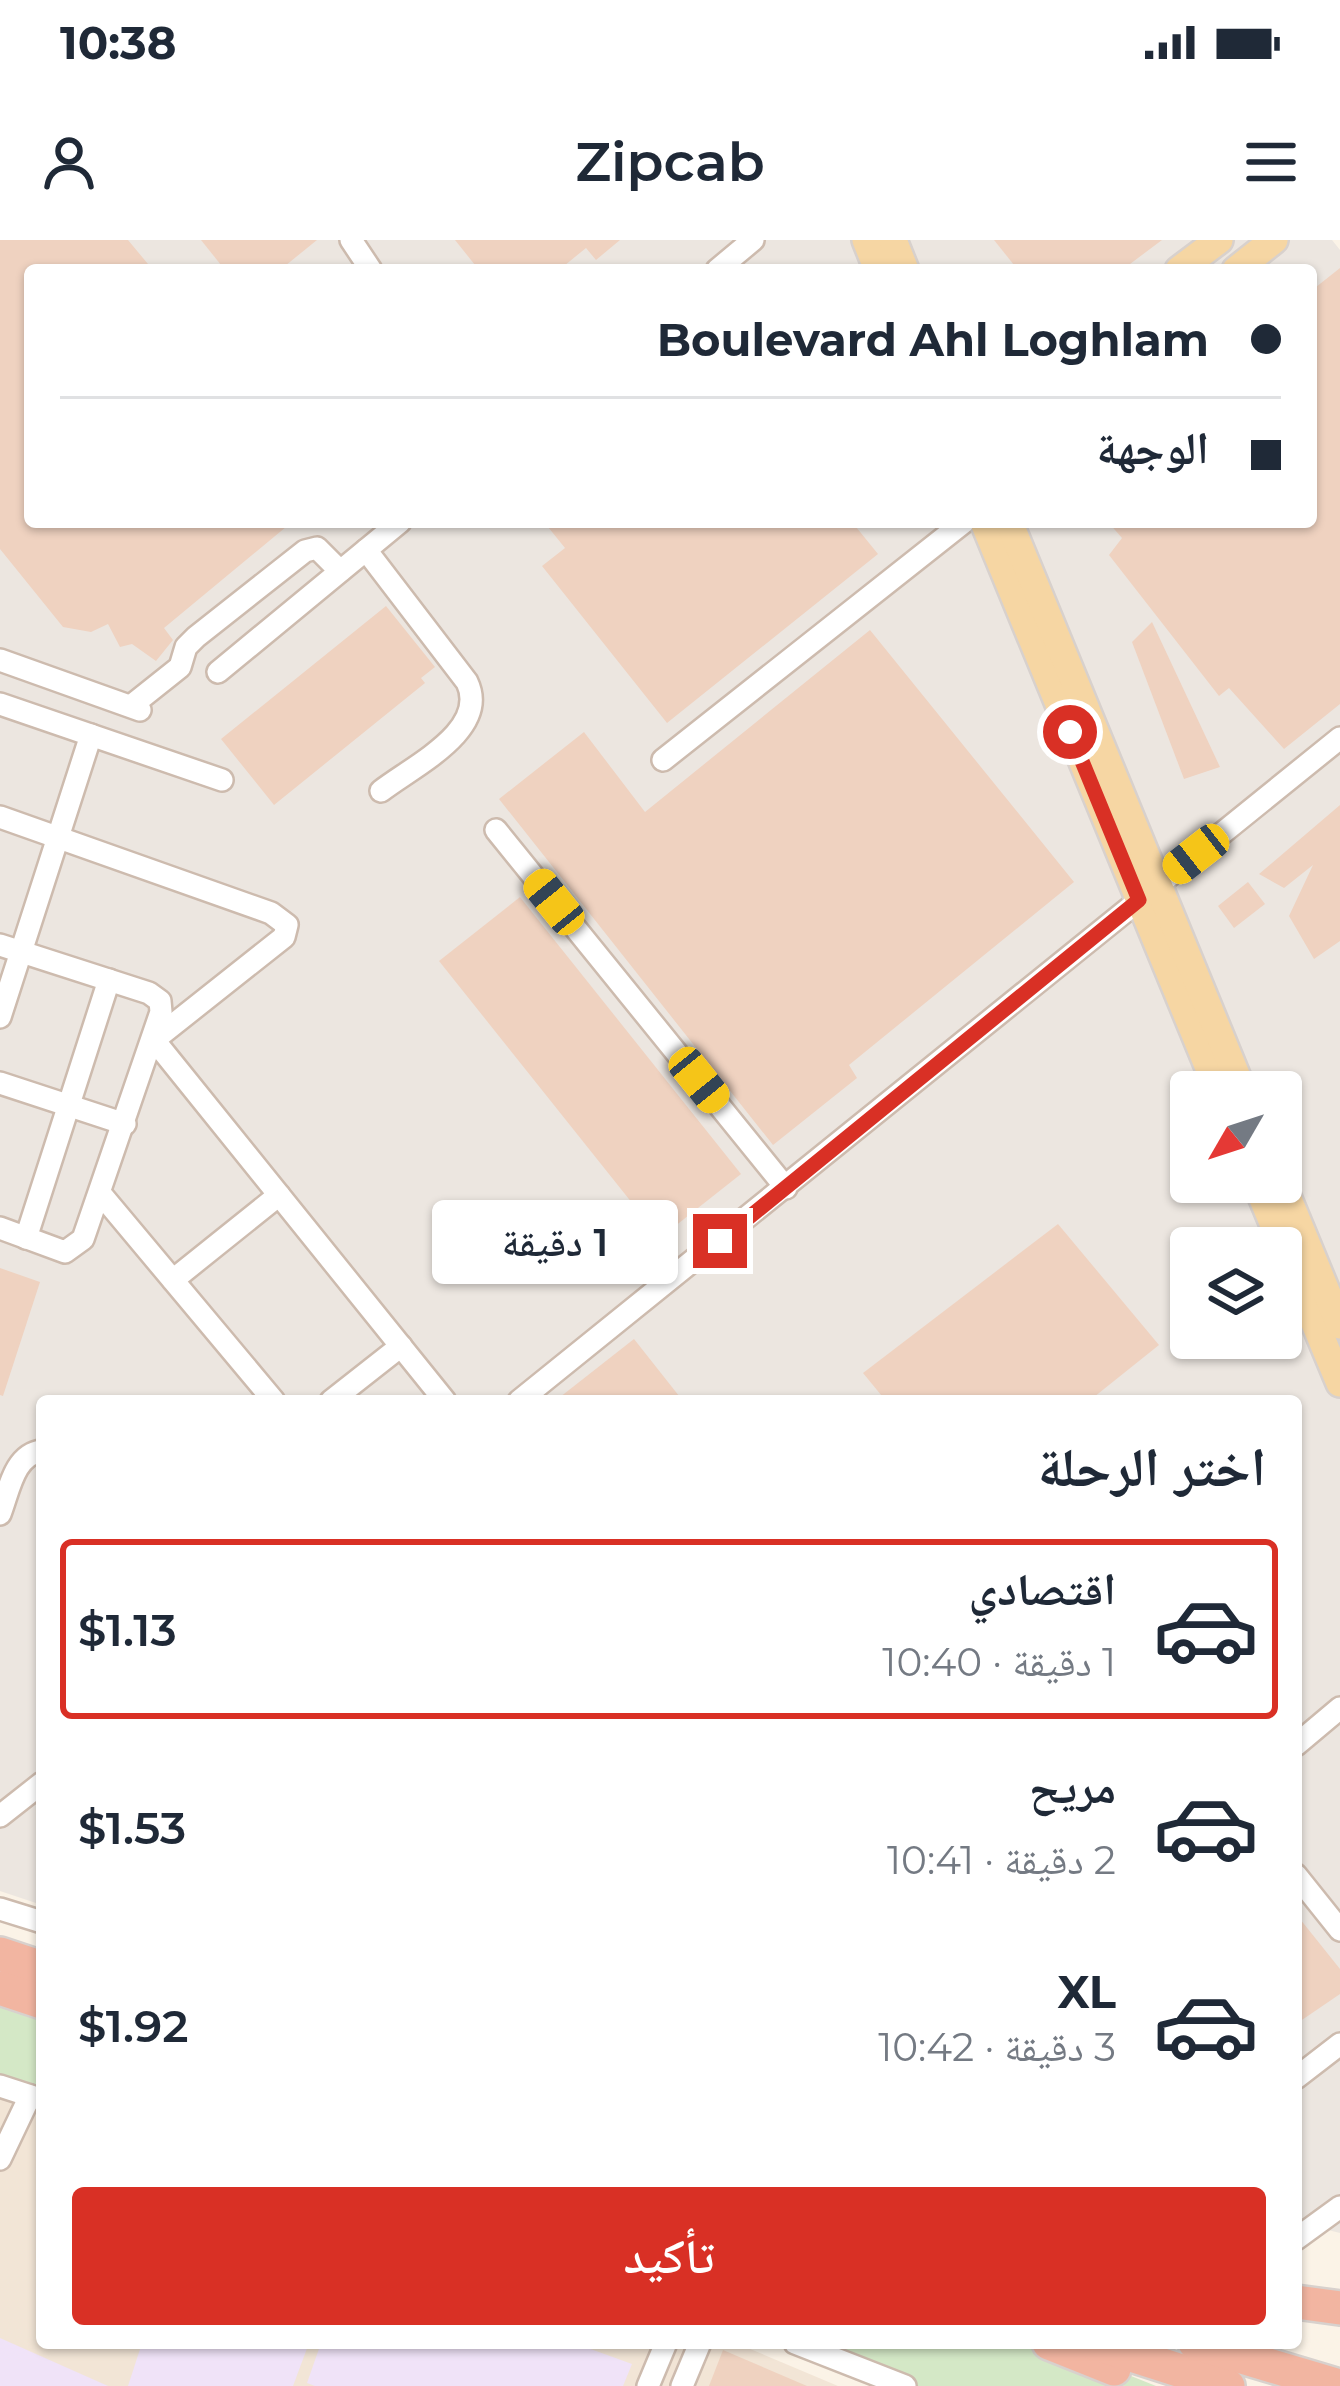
<!DOCTYPE html>
<html lang="ar">
<meta charset="utf-8">
<style>
:root{--surface:#fff;--page:#f6f6f7;--text:#1f2937;--muted:#747a83;--line:#e0e1e3;--accent:#d93025}
body{margin:0;font-family:Montserrat,"Noto Naskh Arabic",sans-serif;background:var(--page);color:var(--text);direction:rtl;height:100vh;display:flex;flex-direction:column;font-size:45px;white-space:nowrap}
*{box-sizing:border-box;margin:0}
p{font-size:39px;color:var(--muted)}
.icon{flex:none;width:66px;height:66px;fill:none;stroke:currentColor;stroke-width:2;stroke-linecap:round;stroke-linejoin:round}
.map{position:relative;flex:1;overflow:hidden;direction:ltr}
.drawer{position:absolute;left:36px;top:1155px;width:1266px;height:954px;display:flex;flex-direction:column;background:var(--surface);border-radius:12px;box-shadow:0 3px 9px #0004;direction:rtl}
.drawer>*{flex:none}
.guide{position:absolute;left:24px;top:24px;width:1293px;height:264px;border-radius:12px;box-shadow:0 3px 9px #0004;direction:rtl;display:grid;align-content:center;height:264px;padding:0 36px;background:var(--surface)}
.needle{width:78px;rotate:231deg}
.buttons{position:absolute;left:1170px;top:831px;display:grid;gap:24px}
.buttons a{display:grid;place-items:center;width:132px;height:132px;border-radius:12px;background:var(--surface);box-shadow:0 3px 9px #0004;font-size:60px}
.end{position:absolute;width:54px;height:54px;margin:-27px;border:15px solid #d93025;background:#fff;box-shadow:0 0 0 6px #fff}
.from{border-radius:50%}
.bubble{position:absolute;height:84px;border-radius:12px;background:var(--surface);box-shadow:0 3px 9px #0004;font-size:39px;font-weight:600;line-height:84px;text-align:center;direction:rtl}
.car{position:absolute;width:36px;height:72px;margin:-36px -18px;border-radius:15px;box-shadow:0 0 9px 3px #0007;background:linear-gradient(#f5c518 24%,#345 0 40%,#f5c518 0 76%,#345 0 86%,#f5c518 0)}
.guide b{display:flex;align-items:center;gap:42px;height:114px;font-size:45px}
.guide b+b{border-top:3px solid var(--line)}
.guide i{width:30px;height:30px;background:var(--text)}
ul{padding:0;list-style:none}
li{display:flex;align-items:center;gap:36px;height:180px;margin:0 24px 18px;padding:0 12px;border:6px solid transparent;border-radius:12px}
li div{flex:1}
li b{display:block;font-size:45px}
li em{font-style:normal;font-weight:600}
li.selected{border-color:var(--accent)}
li>.icon{width:108px;height:108px;stroke-width:1.5}
h2{padding:0 36px;font-size:54px;line-height:144px}
.action{display:flex;gap:24px;margin-top:auto;padding:24px 36px}
.action a{flex:1;height:138px;border-radius:12px;background:var(--accent);color:#fff;font-size:48px;font-weight:600;line-height:138px;text-align:center}
.status{display:flex;justify-content:space-between;align-items:center;height:84px;padding:0 60px;background:var(--surface);direction:ltr}
.status svg{height:33px;fill:currentColor}
header{display:flex;justify-content:space-between;align-items:center;height:156px;padding:0 36px;background:var(--surface);font-size:54px;font-weight:600}
.map>svg:first-child{display:block}
.residential{fill:#f2e5d6}
.industrial{fill:#ece6e0;fill-rule:evenodd}
.education{fill:#f0e3f8}
.green{fill:#d4e8c6}
.building{fill:#efd2c0}
.lines{fill:none;stroke-linecap:round;stroke-linejoin:round}
.minor-casing{stroke:#cdbbae;stroke-width:26}
.major-casing{stroke:#d8d1cd;stroke-width:32}
.highway-casing{stroke:#d8d1cd;stroke-width:38}
.minor{stroke:#fff;stroke-width:21}
.major{stroke:#f6d6a3;stroke-width:27}
.highway{stroke:#f2b5a1;stroke-width:33}
.route{stroke:#d93025;stroke-width:15}
</style>
<div class="status"><b>10:38</b><svg viewBox="0 0 49 12"><path d="M0 12V9h3v3zM5 12V6h3v6zM10 12V3h3v9zM15 12V0h3v12zM26 1h20v11H26zM47 4h2v5h-2z"/></svg></div>
<header><svg class="icon" aria-label="menu" viewBox="0 0 24 24"><path d="M4 6h16M4 12h16M4 18h16"/></svg>Zipcab<svg class="icon" aria-label="person" viewBox="0 0 24 24"><circle cx="12" cy="8" r="4"/><path d="M4 21q1-7 8-7t8 7"/></svg></header>
<div class="map">
<svg width="1340" height="2146" viewBox="0 0 1340 2146">
<rect width="100%" height="100%" fill="#fbf3e7"/>
<polygon class="residential" points="0,1842 42,1857 42,2103 736,2103 838,2146 0,2146"/>
<path class="industrial" d="M0,0H1332L1340,10V1993L1296,1982V1161H42V1665L0,1651ZM30,30H1311V282H30ZM1191,852H1281V942H1191ZM1191,1008H1281V1098H1191Z"/>
<g class="education">
<polygon points="0,2098 108,2146 0,2146"/>
<polygon points="142,2103 309,2103 293,2146 128,2146"/>
<polygon points="321,2103 574,2103 632,2124 623,2146 315,2146 307,2143"/>
</g>
<g class="green">
<polygon points="0,1748 42,1762 42,1856 0,1842"/>
<polygon points="792,2103 1049,2103 1156,2146 902,2146"/>
</g>
<g class="building">
<polygon points="0,0 128,0 153,30 30,30 30,282 292,282 164,388 173,400 156,421 132,404 120,407 108,384 91,392 63,387 0,309"/>
<polygon points="201,0 317,0 280,30 225,30"/>
<polygon points="455,0 620,0 596,20 586,8 559,30 479,30"/>
<polygon points="994,0 1162,0 1122,30 1018,30"/>
<polygon points="1340,28 1340,464 1284,509 1229,448 1219,456 1109,315 1122,298 1108,282 1311,282 1311,51"/>
<polygon points="544,282 852,282 878,314 667,483 542,326 565,308"/>
<polygon points="386,366 435,427 421,438 425,443 274,565 221,499"/>
<polygon points="1152,382 1220,527 1184,539 1132,402"/>
<polygon points="870,390 1074,642 849,825 857,838 773,905 499,559 584,492 645,572"/>
<polygon points="1340,565 1340,701 1314,719 1289,676 1313,625 1284,648 1259,634"/>
<polygon points="1248,642 1265,664 1234,688 1218,666"/>
<polygon points="520,657 741,934 660,998 439,721"/>
<polygon points="1058,984 1159,1105 1089,1161 886,1161 863,1133"/>
<polygon points="0,1028 40,1042 3,1156 0,1155"/>
<polygon points="634,1099 683,1161 555,1161"/>
<polygon points="1296,1674 1340,1729 1340,1754 1296,1784"/>
<polygon points="723,2110 807,2146 709,2146"/>
</g>
<g class="lines">
<defs>
<g id="minor">
<polyline points="351,0 371,30"/>
<polyline points="717,30 753,0"/>
<path d="M366,310L467,442C490,490 413,526 381,551"/>
<polyline points="0,420 140,470"/>
<polyline points="218,432 400,282"/>
<polyline points="0,464 222,540"/>
<polyline points="131,466 180,427 186,407 196,397 305,311 317,308 340,331"/>
<polyline points="663,520 964,282"/>
<polyline points="0,577 271,673 287,685 284,697 154,800"/>
<polyline points="496,590 786,948"/>
<polyline points="0,705 149,753 160,761 161,772 83,999 65,1012 0,988"/>
<polyline points="0,777 91,495"/>
<polyline points="154,800 445,1161"/>
<polyline points="0,843 125,884"/>
<polyline points="100,953 274,1161"/>
<polyline points="26,998 109,740"/>
<polyline points="173,1040 279,955"/>
<polyline points="331,1161 401,1106"/>
<polyline points="519,1161 1340,498"/>
<path d="M0,1274C9,1251 14,1214 42,1211"/>
<polyline points="1296,1505 1340,1468"/>
<polyline points="0,1576 42,1543"/>
<polyline points="1296,1635 1340,1690"/>
<polyline points="0,1669 42,1682"/>
<polyline points="1296,1838 1340,1804"/>
<polyline points="0,1846 40,1859"/>
<polyline points="0,1919 30,1856"/>
<polyline points="1296,1999 1340,1967"/>
<polyline points="795,2103 905,2146"/>
<polyline points="648,2146 666,2103"/>
<polyline points="682,2146 700,2103"/>
</g>
<g id="major">
<polyline points="866,0 878,30"/>
<polyline points="893,0 905,30"/>
<polyline points="1179,30 1219,0"/>
<polyline points="1236,30 1274,0"/>
<polyline points="984,282 1219,852"/>
<polyline points="1009,282 1243,852"/>
<polyline points="1256,942 1340,1143"/>
<polyline points="1281,942 1340,1085"/>
</g>
<g id="highway">
<polyline points="0,1714 42,1728"/>
<polyline points="0,1748 42,1762"/>
<polyline points="1296,2062 1340,2068"/>
<polyline points="1049,2103 1114,2129"/>
<polyline points="1094,2103 1228,2146"/>
<polyline points="1195,2103 1339,2146"/>
</g>
</defs>
<use href="#minor" class="minor-casing"/>
<use href="#major" class="major-casing"/>
<use href="#highway" class="highway-casing"/>
<use href="#minor" class="minor"/>
<use href="#major" class="major"/>
<use href="#highway" class="highway"/>
</g>
<g class="lines">
<polyline class="route" points="720,1001 1139,660 1070,492"/>
</g>
</svg>
<div class="buttons">
<a><svg class="needle" viewBox="-14 -14 28 28"><path d="M0-13l5 13h-10z" fill="#e53935"/><path d="M0 13l5-13h-10z" fill="#747a83"/></svg></a>
<a><svg class="icon" aria-label="layers" viewBox="0 0 24 24"><path d="M12 4l9 5-9 5-9-5zM3 14l9 5 9-5"/></svg></a>
</div>
<i class="end from" style="left:1070px;top:492px"></i>
<i class="end" style="left:720px;top:1001px"></i>
<div class="bubble" style="left:432px;top:960px;width:246px">1 دقيقة</div>
<i class="car" style="left:1196px;top:614px;rotate:232deg"></i>
<i class="car" style="left:554px;top:662px;rotate:321deg"></i>
<i class="car" style="left:699px;top:840px;rotate:141deg"></i>
<div class="guide">
<b><i class="from"></i>Boulevard Ahl Loghlam</b>
<b><i></i>الوجهة</b>
</div>
<section class="drawer">
<h2>اختر الرحلة</h2>
<ul>
<li class="selected"><svg class="icon" aria-label="car" viewBox="0 0 24 24"><path d="M5 17H2v-5l4-1 3-4h7l3 4 3 1v5h-3M9 17h6M6 11h13"/><circle cx="7" cy="17" r="2"/><circle cx="17" cy="17" r="2"/></svg><div><b>اقتصادي</b><p>1 دقيقة · 10:40</p></div><em>$1.13</em></li>
<li><svg class="icon" aria-label="car" viewBox="0 0 24 24"><path d="M5 17H2v-5l4-1 3-4h7l3 4 3 1v5h-3M9 17h6M6 11h13"/><circle cx="7" cy="17" r="2"/><circle cx="17" cy="17" r="2"/></svg><div><b>مريح</b><p>2 دقيقة · 10:41</p></div><em>$1.53</em></li>
<li><svg class="icon" aria-label="car" viewBox="0 0 24 24"><path d="M5 17H2v-5l4-1 3-4h7l3 4 3 1v5h-3M9 17h6M6 11h13"/><circle cx="7" cy="17" r="2"/><circle cx="17" cy="17" r="2"/></svg><div><b>XL</b><p>3 دقيقة · 10:42</p></div><em>$1.92</em></li>
</ul>
<div class="action"><a>تأكيد</a></div>
</section>
</div>
